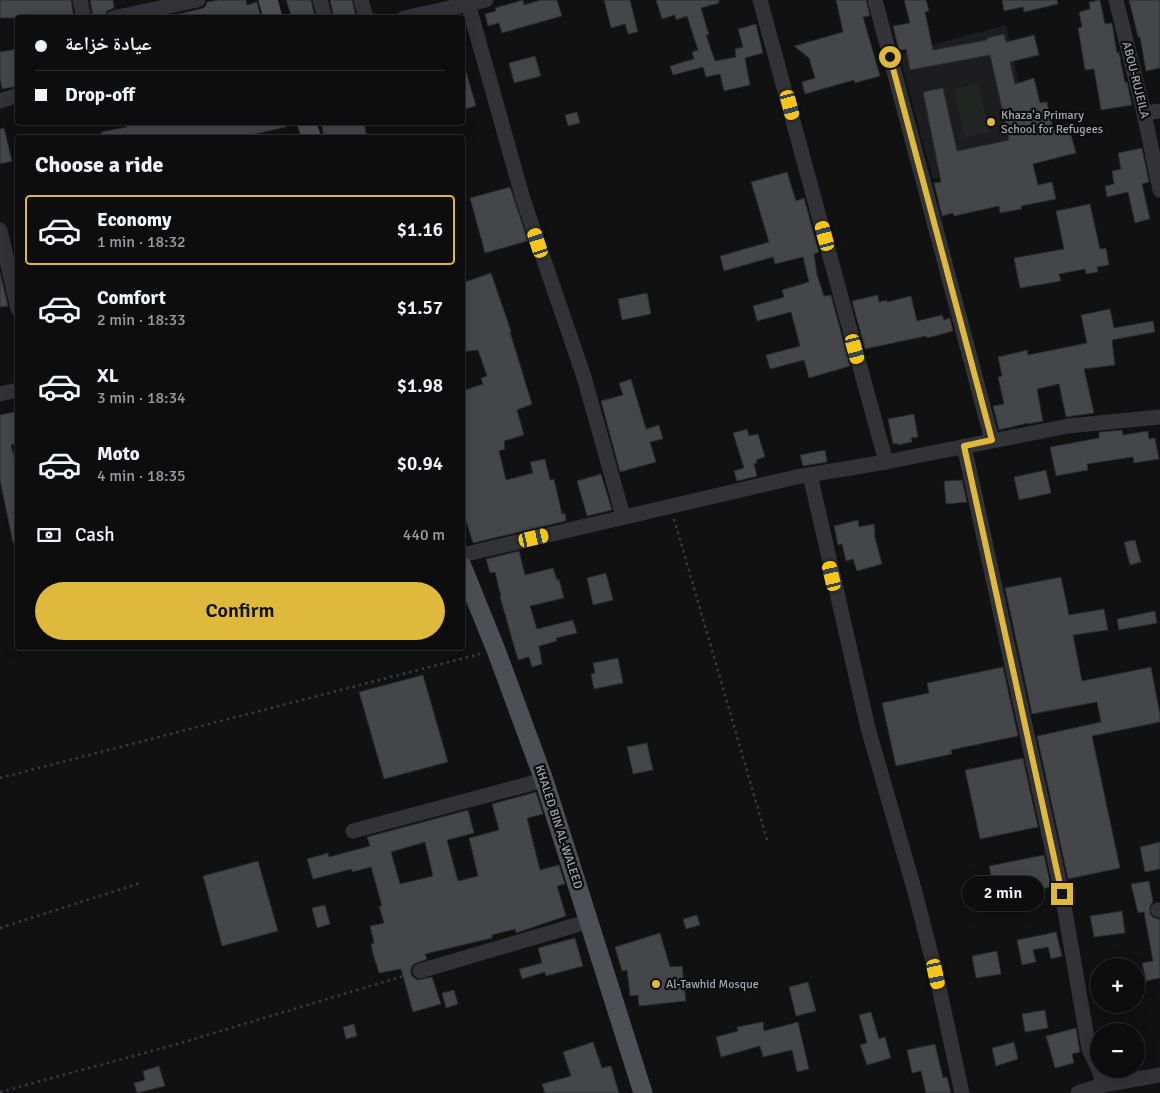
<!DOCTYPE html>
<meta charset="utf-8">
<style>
:root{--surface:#0d0d0e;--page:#161617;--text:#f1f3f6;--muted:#9a9c9e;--line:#2d2d2e;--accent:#dfb93c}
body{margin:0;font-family:Signika,"Noto Naskh Arabic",sans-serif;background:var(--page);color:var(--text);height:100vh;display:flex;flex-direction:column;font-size:19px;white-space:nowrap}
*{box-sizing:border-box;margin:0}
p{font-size:16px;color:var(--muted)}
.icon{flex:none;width:28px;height:28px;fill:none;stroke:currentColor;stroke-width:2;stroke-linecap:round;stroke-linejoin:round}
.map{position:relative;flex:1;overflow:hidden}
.drawer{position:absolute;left:15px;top:135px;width:450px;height:515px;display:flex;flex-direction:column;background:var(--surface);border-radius:5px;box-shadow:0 2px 12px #0003,0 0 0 1px var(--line)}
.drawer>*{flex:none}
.banner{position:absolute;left:15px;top:15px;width:450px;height:110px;border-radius:5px;box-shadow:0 2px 12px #0003,0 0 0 1px var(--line);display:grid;align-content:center;height:110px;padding:0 20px;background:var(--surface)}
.buttons{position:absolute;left:1090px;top:958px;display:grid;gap:10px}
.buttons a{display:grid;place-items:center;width:55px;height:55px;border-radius:50%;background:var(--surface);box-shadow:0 2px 12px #0003,0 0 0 1px var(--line);font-size:25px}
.end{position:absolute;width:22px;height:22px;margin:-11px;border:6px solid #dfb93c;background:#111;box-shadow:0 0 0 2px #111}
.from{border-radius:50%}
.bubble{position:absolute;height:35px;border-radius:18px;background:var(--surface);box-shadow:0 2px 12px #0003,0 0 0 1px var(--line);font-size:16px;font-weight:600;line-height:35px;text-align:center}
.car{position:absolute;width:15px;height:30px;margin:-15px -8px;border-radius:6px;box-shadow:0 0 4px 1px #0007;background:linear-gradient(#f5c518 24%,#345 0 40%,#f5c518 0 76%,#345 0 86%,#f5c518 0)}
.banner b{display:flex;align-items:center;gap:18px;height:48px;font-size:19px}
.banner b+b{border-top:1px solid var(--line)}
.banner i{width:12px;height:12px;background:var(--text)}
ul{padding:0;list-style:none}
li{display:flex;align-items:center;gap:15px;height:70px;margin:0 10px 8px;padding:0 10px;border:2px solid transparent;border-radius:5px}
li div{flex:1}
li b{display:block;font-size:19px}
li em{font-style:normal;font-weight:600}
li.active{border-color:var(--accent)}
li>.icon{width:45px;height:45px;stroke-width:1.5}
h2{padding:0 20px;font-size:22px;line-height:60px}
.pay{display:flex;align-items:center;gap:12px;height:55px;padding:0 20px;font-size:19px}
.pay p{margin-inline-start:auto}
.button{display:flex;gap:10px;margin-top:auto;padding:10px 20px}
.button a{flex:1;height:58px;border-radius:30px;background:var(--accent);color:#111;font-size:20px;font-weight:600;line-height:58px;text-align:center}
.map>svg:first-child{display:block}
.built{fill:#1d1d1f}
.green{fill:#202621}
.building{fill:#45464a;stroke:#2b2b2e;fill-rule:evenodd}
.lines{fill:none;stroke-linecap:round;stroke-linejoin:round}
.path{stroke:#3a3b3f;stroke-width:2.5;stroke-dasharray:2.5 4;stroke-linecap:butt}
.minor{stroke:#323237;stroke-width:15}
.major{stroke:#4e4f55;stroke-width:19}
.route{stroke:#dfb93c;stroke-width:6}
.poi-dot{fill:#dfb93c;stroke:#0c0c0d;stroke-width:2}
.labels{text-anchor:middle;stroke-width:4.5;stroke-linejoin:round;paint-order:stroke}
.street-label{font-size:12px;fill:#a3a6b1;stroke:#0c0c0d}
.poi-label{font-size:12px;fill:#a3a6b1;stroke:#0c0c0d;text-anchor:start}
</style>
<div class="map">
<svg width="1160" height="1093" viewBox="0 0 1160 1093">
<rect width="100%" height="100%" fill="#111112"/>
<polygon class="built" points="1006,25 1036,158 933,179 899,54"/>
<polygon class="green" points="978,84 989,132 965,138 954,89"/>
<g class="building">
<polygon points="0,0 71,0 74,18 0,18"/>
<polygon points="90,0 113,0 114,8 107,11 104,17 93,18"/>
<polygon points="219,0 246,0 247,5 257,2 261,18 161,18 200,9 205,7 207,2"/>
<polygon points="286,0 311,0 315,18 292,18"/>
<polygon points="330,0 352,0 356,16 334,18"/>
<polygon points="523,0 524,5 541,0 557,0 562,16 502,33 499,23 488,26 485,14 496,11 495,8"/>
<polygon points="604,0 630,0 638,32 628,34 625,24 611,28"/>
<polygon points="656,0 719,0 719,3 701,8 709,35 706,35 715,61 736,57 735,49 743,47 738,29 756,24 763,53 745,58 750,85 724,91 720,74 706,77 703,67 673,75 670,66 694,59 692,52 698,50 687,16 676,20 675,15 662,19"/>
<polygon points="836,0 866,0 870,16 863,17 880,76 855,83 854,80 805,94 802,82 815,78 809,58 794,46 843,32"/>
<polygon points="904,0 926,0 929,11 925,12 933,50 987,40 987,38 1004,34 1006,42 1034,35 1039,55 1010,62 1015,84 1034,78 1040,103 1047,102 1053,128 1068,124 1076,153 1033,164 1038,185 1052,182 1056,199 1021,206 1022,209 1000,213 999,206 954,216 953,213 942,216 934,183 941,182 923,92 943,88 957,151 1009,140 990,55 910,70 906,49 899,51 893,26 910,23"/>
<polygon points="1002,0 1057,0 1058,4 1024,12 1023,7 1004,11"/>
<polygon points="1100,0 1105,24 1112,23 1117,53 1119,52 1125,83 1127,82 1132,105 1101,110 1094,69 1085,70 1078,28 1082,27 1079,12 1090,9 1089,2"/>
<polygon points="1129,0 1160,0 1160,68 1146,71 1140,37 1138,37"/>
<polygon points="18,49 18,86 2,89 0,78 0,52"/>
<polygon points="535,56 541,76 514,83 509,63"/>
<polygon points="462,71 466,71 476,106 465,109 462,99"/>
<polygon points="577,112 580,123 568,126 565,115"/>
<polygon points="126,122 286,122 286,127 238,138 102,138 101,132 127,127"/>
<polygon points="321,122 364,122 367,138 324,138"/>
<polygon points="4,128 12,161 0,164 0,129"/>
<polygon points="1142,148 1149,182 1142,184 1150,219 1135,223 1128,192 1107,197 1105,186 1114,184 1112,171 1121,169 1118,153"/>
<polygon points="787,172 796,201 804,198 819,252 814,254 817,275 824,296 831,295 850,366 809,378 804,360 770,369 766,355 800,346 791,312 757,321 753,306 784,297 782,290 809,282 803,257 775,264 773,257 724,271 720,256 769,242 751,182"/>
<polygon points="510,187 528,241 485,253 470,198"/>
<polygon points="1090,204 1100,249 1106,248 1109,265 1097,267 1098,272 1086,274 1085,269 1059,274 1061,281 1020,288 1014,258 1064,249 1056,211"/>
<polygon points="0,272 8,306 0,307"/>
<polygon points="491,273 511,331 510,332 532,404 517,410 524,435 504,441 505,449 499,451 506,480 533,473 530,462 545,459 550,480 554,479 562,514 565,513 566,521 473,543 462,508 462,391 483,384 481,378 487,376 478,350 462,352 462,283"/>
<polygon points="647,293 651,314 622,320 618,299"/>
<polygon points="878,295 879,302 887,300 887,302 911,296 917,321 942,315 944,320 950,318 953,331 927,338 926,336 865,349 852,301"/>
<polygon points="1110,309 1114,328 1153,321 1155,332 1112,340 1115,365 1084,369 1094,413 1066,417 1059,384 1037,389 1043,421 1028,424 1028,423 999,430 993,406 1004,404 998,377 1002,376 998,357 1027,350 1028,355 1087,343 1081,315"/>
<polygon points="631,379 646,429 659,425 663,439 650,442 656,462 620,472 601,401 623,395 619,383"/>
<polygon points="18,411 18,443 11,445 18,471 18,543 13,543 0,480 0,415"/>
<polygon points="914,414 918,437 911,438 912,442 897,445 897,443 893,444 888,419"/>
<polygon points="747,429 749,436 758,434 765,457 756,460 757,463 754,464 757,476 737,481 734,471 744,468 733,433"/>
<polygon points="1122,430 1123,435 1148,431 1149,439 1155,438 1159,459 1134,463 1133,457 1087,464 1088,470 1056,476 1050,447 1099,438 1099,432"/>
<polygon points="825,450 827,462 803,466 800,455"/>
<polygon points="1046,470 1051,493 1019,500 1014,477"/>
<polygon points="601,474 612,510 587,516 577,481"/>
<polygon points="962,480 967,502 946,504 944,481"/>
<polygon points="858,520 859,527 874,524 875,534 874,534 882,564 857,571 853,559 846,561 842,544 838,545 834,526"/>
<polygon points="1135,540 1141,562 1130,565 1124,542"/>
<polygon points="519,551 525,575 553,568 557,580 559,579 564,598 530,606 537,629 573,620 577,633 556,638 557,641 539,646 542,664 532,667 529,657 518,660 500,597 501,597 495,572 490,573 486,559"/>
<polygon points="606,573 613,600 593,605 587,578"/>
<polygon points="1061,577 1069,615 1104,609 1108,630 1073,635 1082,681 1151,667 1160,715 1160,722 1092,736 1120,868 1068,879 1037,736 1101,722 1097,702 1032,714 1005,588"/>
<polygon points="1155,611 1157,623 1119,630 1117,619"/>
<polygon points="618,658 623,683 594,689 591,674 595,673 593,663"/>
<polygon points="1003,667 1018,736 951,750 952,754 896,766 882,703 929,693 927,683"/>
<polygon points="423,675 448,762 384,779 359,692"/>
<polygon points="647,743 653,770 633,774 627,747"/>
<polygon points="1023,758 1038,827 980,839 965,770"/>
<path d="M536,792L543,814L527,818L540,870L559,865L565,884L557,886L566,916L516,933L515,929L492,935V938L425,954L427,959L414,964L411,968V974L414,978L418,980L432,977L441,1004L413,1012L401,969L379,973L373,954L371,944L374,943L370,926L384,923L379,906H382L371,867L352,872V869L313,879L307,859L328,853L329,857L370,846L367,837L468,810L474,833L447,840L458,881L478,876L469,838L499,830L492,804ZM425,842L433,876L400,884L391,852Z"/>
<polygon points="1160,842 1160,869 1145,872 1140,847"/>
<polygon points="1044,855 1051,887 996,898 989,866"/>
<polygon points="258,861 278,931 222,946 203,876"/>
<polygon points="1149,881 1153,902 1150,906 1150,914 1154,918 1160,919 1160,978 1146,981 1142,963 1153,961 1144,912 1138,913 1131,884"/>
<polygon points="325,905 330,924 317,928 312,908"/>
<polygon points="1122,911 1125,933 1094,937 1090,916"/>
<polygon points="697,915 700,925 686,929 683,919"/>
<polygon points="1056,932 1062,956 1051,959 1048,947 1033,950 1036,962 1022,965 1017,940"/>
<polygon points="660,933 670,967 682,966 686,1001 639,1006 638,995 630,996 627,970 622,971 615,947"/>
<polygon points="575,938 583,966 546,976 545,972 522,979 519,969 542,963 538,948"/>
<polygon points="997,951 1001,974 976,978 972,956"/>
<polygon points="808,982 816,1011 796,1016 789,987"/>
<polygon points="454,990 458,1004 446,1008 442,993"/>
<polygon points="1045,1010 1048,1028 1025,1032 1022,1014"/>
<polygon points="871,1012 879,1039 885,1037 891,1058 867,1065 860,1045 867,1043 859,1015"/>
<polygon points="763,1022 764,1031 798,1022 809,1069 797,1072 792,1050 763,1057 760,1046 721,1057 716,1037 738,1031 737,1027"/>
<polygon points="354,1024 357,1036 346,1039 343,1027"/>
<polygon points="1076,1028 1080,1052 1072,1054 1074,1063 1055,1068 1046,1036"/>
<polygon points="593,1042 602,1068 611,1066 619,1093 545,1093 542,1084 571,1076 563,1052"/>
<polygon points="1014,1042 1018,1059 996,1066 992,1048"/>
<polygon points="935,1044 943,1078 947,1077 951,1093 926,1093 921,1071 912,1073 907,1050"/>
<polygon points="159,1066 165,1086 137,1093 134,1083 145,1080 143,1071"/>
</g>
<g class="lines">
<g class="path">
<polyline points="674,519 767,840"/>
<polyline points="0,778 480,654"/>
<polyline points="0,928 140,883"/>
<polyline points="0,1092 174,1045 407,975"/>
</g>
<g class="minor">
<polyline points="80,0 84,18"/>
<polyline points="320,0 325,18"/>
<polyline points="361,0 366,18"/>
<polyline points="760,0 886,462"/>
<polyline points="875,0 992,440"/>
<polyline points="1116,0 1144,113 1160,190"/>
<polyline points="468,3 523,199 584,377 623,516"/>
<polyline points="113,18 198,0"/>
<polyline points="404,18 486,0"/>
<polyline points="0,101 18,95"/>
<polyline points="1144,113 1160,111"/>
<polyline points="0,230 18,309"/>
<polyline points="0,394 18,390"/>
<polyline points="964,446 1062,894 1089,1049 1099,1070 1103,1085"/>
<polyline points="810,475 868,728 915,892 936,974 962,1093"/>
<polyline points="462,555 796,477 886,462 1068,426 1160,417"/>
<polyline points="353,831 544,780"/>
<polyline points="1158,910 1160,910"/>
<polyline points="420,971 590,921"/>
<polyline points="1078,1093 1103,1085 1160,1075"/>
</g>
<g class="major">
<polyline points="268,0 273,18"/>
<polyline points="306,122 312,138"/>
<polyline points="462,566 496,650 544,780 643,1093"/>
</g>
</g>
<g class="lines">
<polyline class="route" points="890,57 992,440 964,446 1062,894"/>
</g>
<g class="poi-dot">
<circle cx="991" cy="122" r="5"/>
<circle cx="656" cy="984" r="5"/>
</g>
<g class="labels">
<g class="street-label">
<text transform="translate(1136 80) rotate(76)" y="4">ABOU-RUJEILA</text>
<text transform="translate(559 827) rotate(72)" y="4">KHALED BIN AL-WALEED</text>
</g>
<g class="poi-label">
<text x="1001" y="119">Khaza'a Primary<tspan x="1001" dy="14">School for Refugees</tspan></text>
<text x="666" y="988">Al-Tawhid Mosque</text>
</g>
</g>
</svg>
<div class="buttons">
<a>+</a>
<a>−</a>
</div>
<i class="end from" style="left:890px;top:57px"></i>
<i class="end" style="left:1062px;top:894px"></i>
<div class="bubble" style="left:962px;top:876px;width:82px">2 min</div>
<i class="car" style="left:790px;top:105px;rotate:165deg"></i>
<i class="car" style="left:825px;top:236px;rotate:345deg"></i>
<i class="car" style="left:538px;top:243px;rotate:342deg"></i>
<i class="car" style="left:855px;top:349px;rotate:165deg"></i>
<i class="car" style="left:534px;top:538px;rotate:77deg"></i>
<i class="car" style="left:832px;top:576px;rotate:347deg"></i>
<i class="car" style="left:936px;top:974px;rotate:168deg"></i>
<div class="banner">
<b><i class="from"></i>عيادة خزاعة</b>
<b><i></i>Drop-off</b>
</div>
<section class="drawer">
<h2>Choose a ride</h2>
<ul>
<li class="active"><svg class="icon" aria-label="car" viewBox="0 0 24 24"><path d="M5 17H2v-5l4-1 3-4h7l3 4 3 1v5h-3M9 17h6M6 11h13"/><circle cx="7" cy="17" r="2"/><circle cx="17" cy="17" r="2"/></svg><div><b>Economy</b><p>1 min · 18:32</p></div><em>$1.16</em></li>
<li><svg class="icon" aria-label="car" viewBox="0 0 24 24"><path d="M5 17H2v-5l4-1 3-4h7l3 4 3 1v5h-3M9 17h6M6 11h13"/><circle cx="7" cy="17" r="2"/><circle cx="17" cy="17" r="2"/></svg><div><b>Comfort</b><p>2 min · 18:33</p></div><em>$1.57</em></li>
<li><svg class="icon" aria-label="car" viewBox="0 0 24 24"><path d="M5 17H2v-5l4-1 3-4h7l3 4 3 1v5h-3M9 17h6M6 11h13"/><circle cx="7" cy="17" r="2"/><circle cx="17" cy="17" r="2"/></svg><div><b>XL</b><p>3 min · 18:34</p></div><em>$1.98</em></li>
<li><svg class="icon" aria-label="car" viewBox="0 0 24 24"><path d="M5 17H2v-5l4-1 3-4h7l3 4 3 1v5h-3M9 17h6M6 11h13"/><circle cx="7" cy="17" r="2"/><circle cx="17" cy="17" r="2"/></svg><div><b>Moto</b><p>4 min · 18:35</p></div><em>$0.94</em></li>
</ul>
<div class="pay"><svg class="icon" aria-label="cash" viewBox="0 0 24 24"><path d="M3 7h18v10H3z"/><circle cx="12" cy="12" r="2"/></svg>Cash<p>440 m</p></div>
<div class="button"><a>Confirm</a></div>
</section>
</div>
